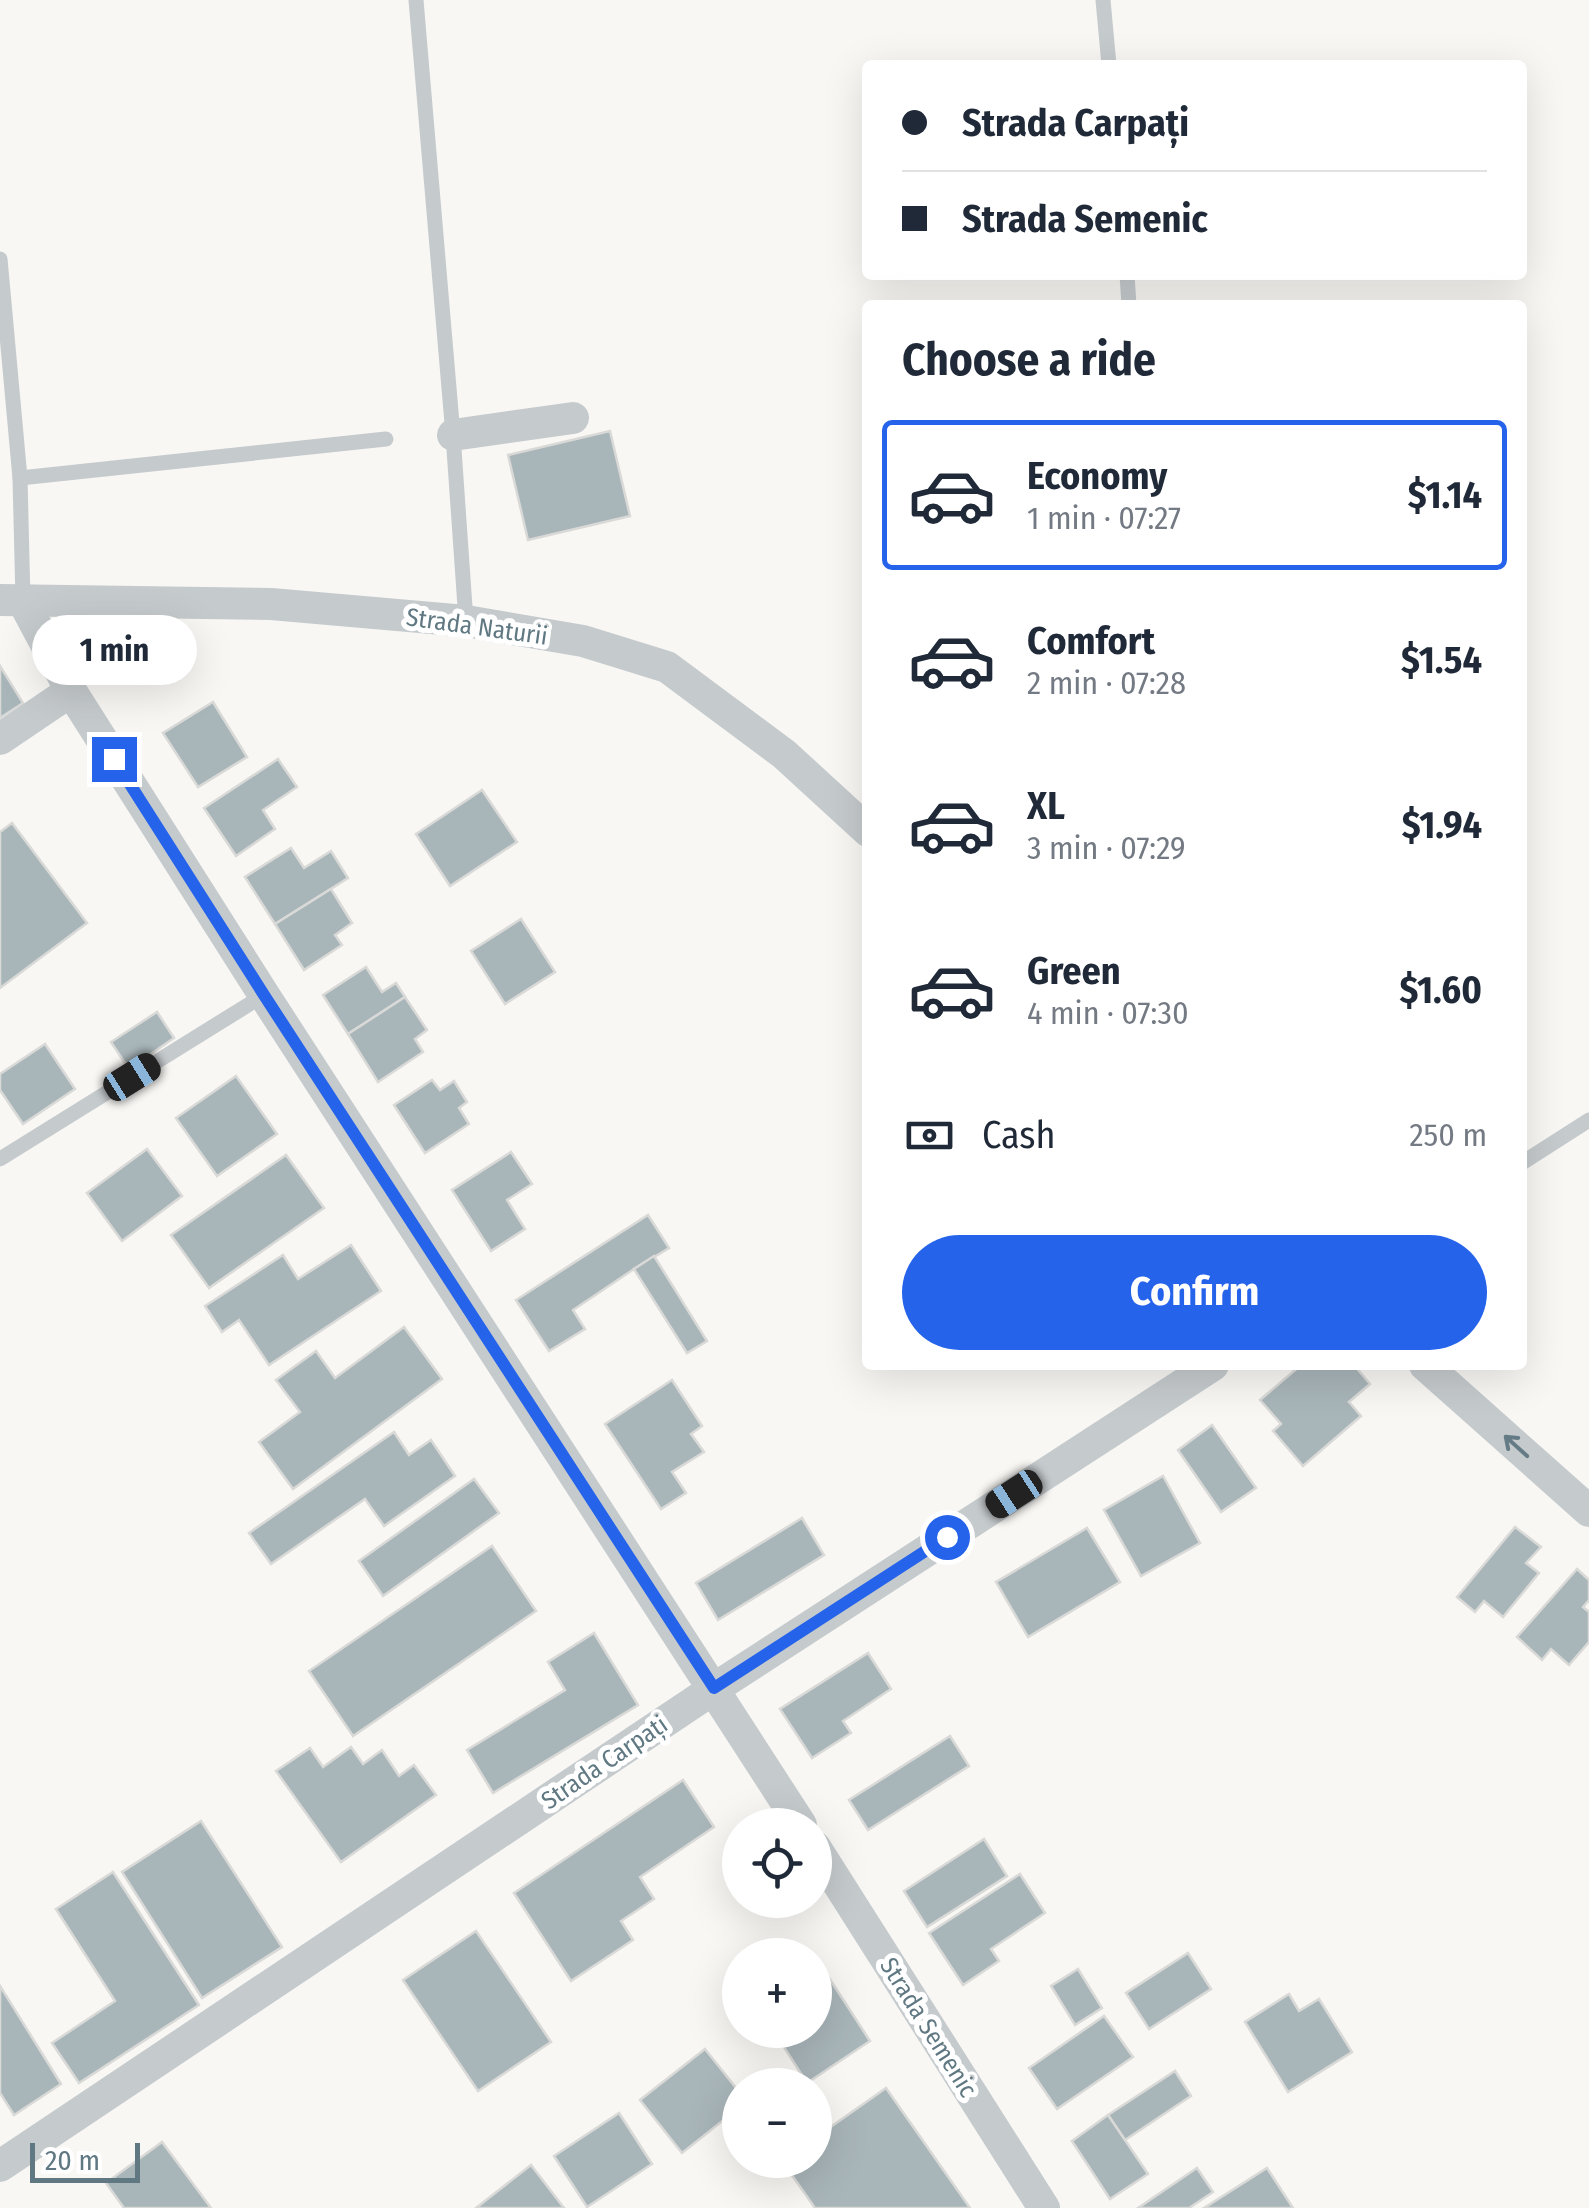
<!DOCTYPE html>
<meta charset="utf-8">
<style>
:root{--surface:#fff;--page:#f2f2f3;--text:#1f2937;--muted:#747a83;--line:#e0e1e3;--accent:#2563eb}
body{margin:0;font-family:"Fira Sans Condensed",sans-serif;background:var(--page);color:var(--text);height:100vh;display:flex;flex-direction:column;font-size:38px;white-space:nowrap}
*{box-sizing:border-box;margin:0}
p{font-size:32px;color:var(--muted)}
.icon{flex:none;width:55px;height:55px;fill:none;stroke:currentColor;stroke-width:2;stroke-linecap:round;stroke-linejoin:round}
.map{position:relative;flex:1;overflow:hidden}
.panel{position:absolute;left:862px;top:300px;width:665px;height:1070px;display:flex;flex-direction:column;background:var(--surface);border-radius:10px;box-shadow:0 10px 40px #0002}
.panel>*{flex:none}
.banner{position:absolute;left:862px;top:60px;width:665px;height:220px;border-radius:10px;box-shadow:0 10px 40px #0002;display:grid;align-content:center;height:220px;padding:0 40px;background:var(--surface)}
.controls{position:absolute;left:722px;top:1808px;display:grid;gap:20px}
.controls a{display:grid;place-items:center;width:110px;height:110px;border-radius:50%;background:var(--surface);box-shadow:0 10px 40px #0002;font-size:50px}
.scale{position:absolute;left:30px;bottom:25px;width:110px;box-sizing:border-box;padding-left:10px;border:5px solid #607882;border-top:0;font-size:28px;line-height:35px;white-space:nowrap;color:#607882;-webkit-text-stroke:8px #fff;paint-order:stroke}
.end{position:absolute;width:45px;height:45px;margin:-22px;border:12px solid #2563eb;background:#fff;box-shadow:0 0 0 5px #fff}
.from{border-radius:50%}
.bubble{position:absolute;height:70px;border-radius:35px;background:var(--surface);box-shadow:0 10px 40px #0002;font-size:32px;font-weight:700;line-height:70px;text-align:center}
.car{position:absolute;width:30px;height:60px;margin:-30px -15px;border-radius:12px;box-shadow:0 0 8px 2px #0007;background:linear-gradient(#222 24%,#8ab4d8 0 40%,#222 0 76%,#8ab4d8 0 86%,#222 0)}
.banner b{display:flex;align-items:center;gap:35px;height:95px;font-size:38px}
.banner b+b{border-top:2px solid var(--line)}
.banner i{width:25px;height:25px;background:var(--text)}
ul{padding:0;list-style:none}
li{display:flex;align-items:center;gap:30px;height:150px;margin:0 20px 15px;padding:0 20px;border:5px solid transparent;border-radius:10px}
li div{flex:1}
li b{display:block;font-size:38px}
li em{font-style:normal;font-weight:700}
li.active{border-color:var(--accent)}
li>.icon{width:90px;height:90px;stroke-width:1.5}
h2{padding:0 40px;font-size:45px;line-height:120px}
.pay{display:flex;align-items:center;gap:25px;height:110px;padding:0 40px;font-size:38px}
.pay p{margin-inline-start:auto}
.cta{display:flex;gap:20px;margin-top:auto;padding:20px 40px}
.cta a{flex:1;height:115px;border-radius:60px;background:var(--accent);color:#fff;font-size:40px;font-weight:700;line-height:115px;text-align:center}
.map>svg:first-child{display:block}
.building{fill:#a8b5b9;stroke:#d9d9d7;stroke-width:2.5}
.lines{fill:none;stroke-linecap:round;stroke-linejoin:round}
.lane{stroke:#c5cacd;stroke-width:15}
.street{stroke:#c5cacd;stroke-width:32}
.oneway{stroke:#657c86}
.route{stroke:#2563eb;stroke-width:12}
.labels{text-anchor:middle;stroke-width:10;stroke-linejoin:round;paint-order:stroke}
.street-label{font-size:25px;fill:#607882;stroke:#fff}
</style>
<div class="map">
<svg width="1589" height="2208" viewBox="0 0 1589 2208">
<rect width="100%" height="100%" fill="#f8f7f4"/>
<g class="building">
<polygon points="610,431 630,516 528,540 508,455"/>
<polygon points="0,666 23,703 0,718"/>
<polygon points="213,702 247,757 198,787 163,733"/>
<polygon points="278,759 297,787 263,810 275,829 236,856 204,808"/>
<polygon points="482,790 517,842 450,886 416,834"/>
<polygon points="12,823 87,923 0,988 0,832"/>
<polygon points="291,848 304,868 331,851 348,878 275,924 245,877"/>
<polygon points="331,889 352,923 335,935 342,945 304,970 275,924"/>
<polygon points="521,919 555,972 505,1004 471,951"/>
<polygon points="366,967 382,992 396,983 405,997 348,1034 323,995"/>
<polygon points="405,997 427,1030 415,1039 423,1052 378,1082 348,1034"/>
<polygon points="157,1012 174,1038 129,1069 111,1042"/>
<polygon points="45,1044 75,1089 23,1124 0,1090 0,1074"/>
<polygon points="236,1076 277,1134 217,1176 176,1118"/>
<polygon points="432,1080 440,1090 454,1081 467,1102 459,1108 469,1124 425,1153 394,1105"/>
<polygon points="147,1149 182,1196 122,1241 87,1193"/>
<polygon points="511,1152 532,1184 507,1200 525,1229 491,1251 452,1190"/>
<polygon points="286,1155 324,1208 209,1288 171,1235"/>
<polygon points="648,1215 669,1248 634,1269 573,1310 585,1329 549,1351 516,1300"/>
<polygon points="351,1245 381,1291 269,1365 239,1320 222,1332 205,1306 283,1255 298,1279"/>
<polygon points="654,1256 707,1341 687,1353 634,1269"/>
<polygon points="404,1327 442,1379 293,1489 259,1442 300,1412 276,1380 316,1351 335,1378"/>
<polygon points="1301,1365 1320,1365 1323,1368 1327,1365 1354,1365 1370,1384 1349,1402 1361,1416 1303,1466 1273,1431 1281,1424 1260,1400"/>
<polygon points="672,1380 702,1426 691,1434 704,1452 672,1472 686,1493 661,1509 605,1424"/>
<polygon points="1212,1425 1256,1488 1221,1512 1178,1450"/>
<polygon points="394,1432 409,1455 431,1440 455,1476 384,1526 365,1499 271,1564 249,1533"/>
<polygon points="1163,1476 1200,1543 1141,1576 1104,1510"/>
<polygon points="474,1479 499,1513 383,1596 359,1561"/>
<polygon points="802,1518 824,1555 718,1620 696,1583"/>
<polygon points="1515,1527 1541,1547 1526,1563 1539,1573 1503,1617 1484,1601 1475,1612 1457,1597"/>
<polygon points="1087,1528 1120,1582 1028,1637 996,1582"/>
<polygon points="492,1546 536,1611 353,1736 309,1671"/>
<polygon points="1577,1569 1589,1580 1589,1600 1583,1607 1589,1612 1589,1642 1569,1665 1551,1649 1542,1660 1517,1637"/>
<polygon points="594,1633 638,1705 493,1793 467,1750 565,1690 548,1662"/>
<polygon points="868,1653 891,1689 843,1721 851,1733 812,1758 780,1709"/>
<polygon points="950,1736 969,1766 868,1830 849,1800"/>
<polygon points="351,1747 363,1764 382,1750 399,1776 414,1765 436,1795 341,1862 276,1771 310,1748 323,1767"/>
<polygon points="683,1780 714,1827 640,1877 654,1899 621,1921 633,1940 571,1981 514,1893"/>
<polygon points="201,1821 282,1947 202,1998 122,1872"/>
<polygon points="984,1839 1007,1876 927,1927 904,1891"/>
<polygon points="113,1872 199,2005 79,2083 52,2043 115,2001 56,1909"/>
<polygon points="1020,1874 1045,1913 991,1949 999,1961 963,1985 929,1933"/>
<polygon points="476,1931 551,2042 478,2091 403,1980"/>
<polygon points="1188,1953 1211,1989 1149,2029 1126,1993"/>
<polygon points="820,1964 870,2041 807,2083 773,2030 815,2030 815,1967"/>
<polygon points="1078,1969 1102,2008 1075,2025 1051,1986"/>
<polygon points="0,1986 61,2084 14,2115 0,2093"/>
<polygon points="1289,1994 1299,2011 1319,1999 1352,2052 1288,2092 1245,2022"/>
<polygon points="1104,2016 1133,2057 1057,2109 1029,2068"/>
<polygon points="705,2049 740,2093 740,2107 682,2153 640,2100"/>
<polygon points="1175,2071 1191,2096 1125,2140 1108,2115"/>
<polygon points="886,2088 970,2208 815,2208 782,2161 815,2160 815,2138"/>
<polygon points="619,2113 652,2164 587,2207 554,2156"/>
<polygon points="1108,2115 1148,2174 1110,2199 1072,2141"/>
<polygon points="162,2142 211,2208 124,2208 106,2183"/>
<polygon points="531,2165 564,2208 476,2208"/>
<polygon points="1197,2168 1213,2192 1189,2208 1138,2208"/>
<polygon points="1267,2168 1293,2208 1204,2208"/>
</g>
<g class="lines">
<g class="lane">
<polyline points="416,0 453,435 466,621"/>
<polyline points="1103,0 1109,65"/>
<polyline points="0,259 20,478 23,601"/>
<polyline points="1127,275 1129,305"/>
<polyline points="20,478 386,439"/>
<polyline points="0,1159 264,995"/>
<polyline points="1522,1163 1589,1120"/>
</g>
<g class="street">
<polyline points="453,435 573,418"/>
<polyline points="0,600 271,604 466,621 583,641 667,667 784,754 868,831"/>
<polyline points="23,601 71,691 264,995 801,1825"/>
<polyline points="0,739 71,691"/>
<polyline points="1425,1365 1589,1511"/>
<polyline points="815,1847 1044,2208"/>
<polyline points="0,2166 715,1688 1213,1365"/>
</g>
</g>
<defs><path id="oneway-shaft" d="M-6 0H5M1.5-3L5.5 0L1.5 3" fill="none" stroke-width="1.6" stroke-linecap="round" stroke-linejoin="round" transform="scale(2.5)"/></defs>
<use class="oneway" href="#oneway-shaft" transform="translate(1516 1446) rotate(-138)"/>
<g class="lines">
<polyline class="route" points="114,759 264,995 714,1688 947,1537"/>
</g>
<g class="labels">
<g class="street-label">
<text transform="translate(477 626) rotate(8)" y="9">Strada Naturii</text>
<text transform="translate(604 1762) rotate(-34)" y="9">Strada Carpați</text>
<text transform="translate(929 2027) rotate(58)" y="9">Strada Semenic</text>
</g>
</g>
</svg>
<div class="controls">
<a><svg class="icon" aria-label="locate" viewBox="0 0 24 24"><circle cx="12" cy="12" r="6"/><path d="M12 2v4M12 18v4M2 12h4M18 12h4"/></svg></a>
<a>+</a>
<a>−</a>
</div>
<div class="scale">20 m</div>
<i class="end from" style="left:947px;top:1537px"></i>
<i class="end" style="left:114px;top:759px"></i>
<div class="bubble" style="left:32px;top:615px;width:165px">1 min</div>
<i class="car" style="left:132px;top:1077px;rotate:58deg"></i>
<i class="car" style="left:1014px;top:1494px;rotate:237deg"></i>
<div class="banner">
<b><i class="from"></i>Strada Carpați</b>
<b><i></i>Strada Semenic</b>
</div>
<section class="panel">
<h2>Choose a ride</h2>
<ul>
<li class="active"><svg class="icon" aria-label="car" viewBox="0 0 24 24"><path d="M5 17H2v-5l4-1 3-4h7l3 4 3 1v5h-3M9 17h6M6 11h13"/><circle cx="7" cy="17" r="2"/><circle cx="17" cy="17" r="2"/></svg><div><b>Economy</b><p>1 min · 07:27</p></div><em>$1.14</em></li>
<li><svg class="icon" aria-label="car" viewBox="0 0 24 24"><path d="M5 17H2v-5l4-1 3-4h7l3 4 3 1v5h-3M9 17h6M6 11h13"/><circle cx="7" cy="17" r="2"/><circle cx="17" cy="17" r="2"/></svg><div><b>Comfort</b><p>2 min · 07:28</p></div><em>$1.54</em></li>
<li><svg class="icon" aria-label="car" viewBox="0 0 24 24"><path d="M5 17H2v-5l4-1 3-4h7l3 4 3 1v5h-3M9 17h6M6 11h13"/><circle cx="7" cy="17" r="2"/><circle cx="17" cy="17" r="2"/></svg><div><b>XL</b><p>3 min · 07:29</p></div><em>$1.94</em></li>
<li><svg class="icon" aria-label="car" viewBox="0 0 24 24"><path d="M5 17H2v-5l4-1 3-4h7l3 4 3 1v5h-3M9 17h6M6 11h13"/><circle cx="7" cy="17" r="2"/><circle cx="17" cy="17" r="2"/></svg><div><b>Green</b><p>4 min · 07:30</p></div><em>$1.60</em></li>
</ul>
<div class="pay"><svg class="icon" aria-label="cash" viewBox="0 0 24 24"><path d="M3 7h18v10H3z"/><circle cx="12" cy="12" r="2"/></svg>Cash<p>250 m</p></div>
<div class="cta"><a>Confirm</a></div>
</section>
</div>
